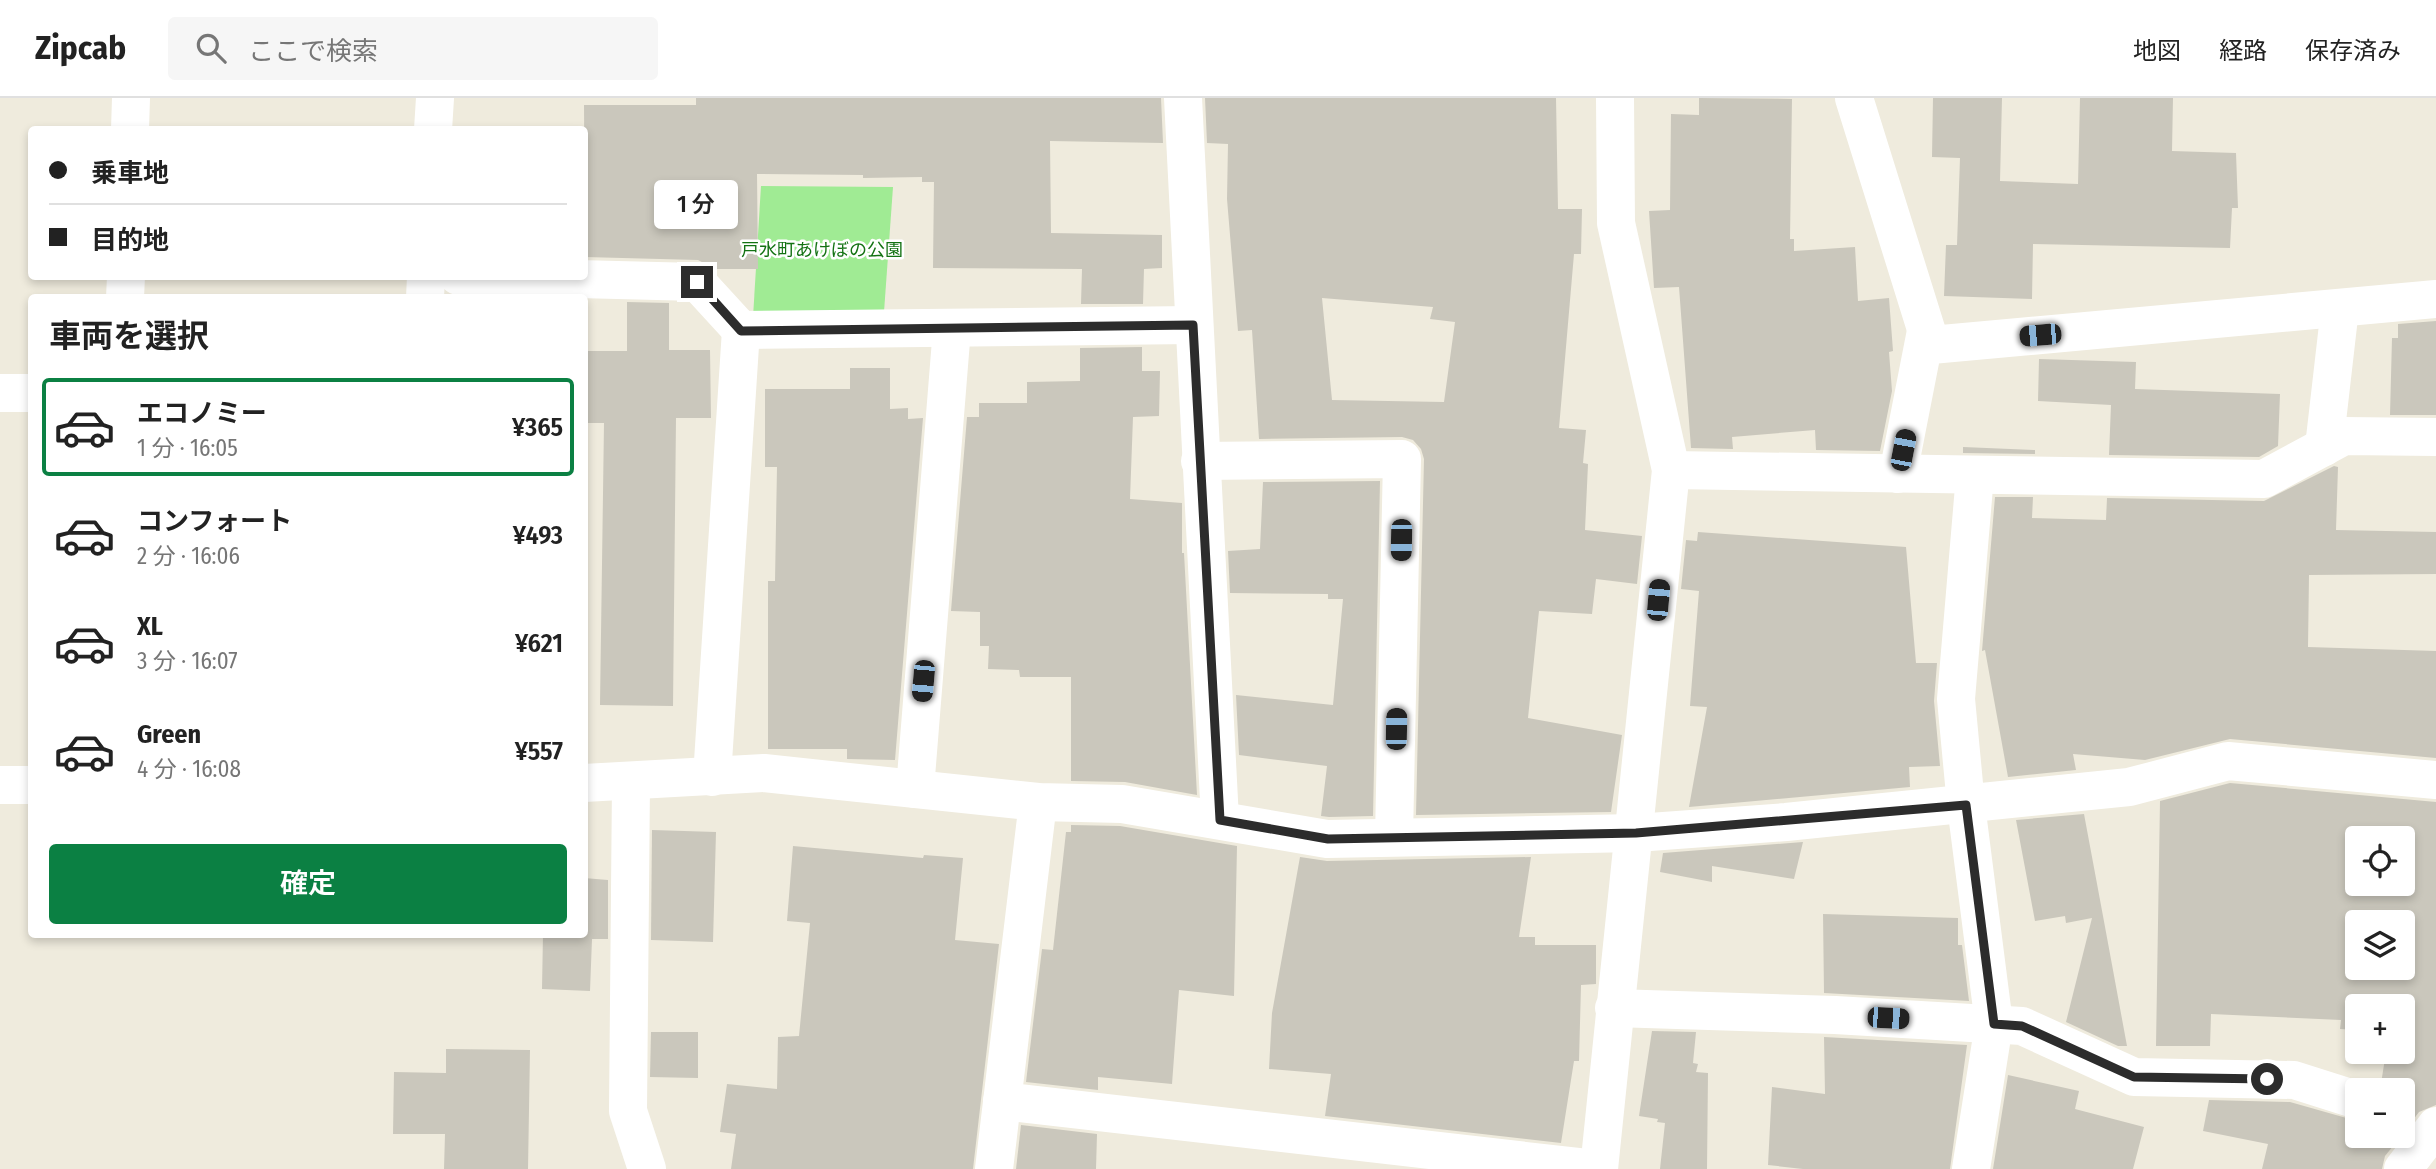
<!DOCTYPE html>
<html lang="ja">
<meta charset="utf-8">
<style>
:root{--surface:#fff;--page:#f6f6f6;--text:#222;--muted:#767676;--line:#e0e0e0;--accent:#0b8043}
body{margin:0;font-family:"Fira Sans Condensed","Noto Sans JP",sans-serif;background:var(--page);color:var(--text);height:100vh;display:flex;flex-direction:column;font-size:26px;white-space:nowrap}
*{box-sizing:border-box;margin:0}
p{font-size:23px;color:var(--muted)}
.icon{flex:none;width:38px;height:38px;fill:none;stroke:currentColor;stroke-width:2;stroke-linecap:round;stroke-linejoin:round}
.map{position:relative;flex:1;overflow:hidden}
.details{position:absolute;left:28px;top:196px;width:560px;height:644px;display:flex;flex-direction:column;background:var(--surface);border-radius:7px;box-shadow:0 4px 10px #0003}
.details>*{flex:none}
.banner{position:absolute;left:28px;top:28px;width:560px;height:154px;border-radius:7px;box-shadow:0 4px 10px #0003;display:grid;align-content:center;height:154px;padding:0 21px;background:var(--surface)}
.buttons{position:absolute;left:2345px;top:728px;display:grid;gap:14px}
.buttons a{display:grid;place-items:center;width:70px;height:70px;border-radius:7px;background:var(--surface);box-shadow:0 4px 10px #0003;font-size:35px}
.end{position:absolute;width:32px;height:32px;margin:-16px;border:9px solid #2c2c2c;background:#fff;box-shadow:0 0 0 4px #fff}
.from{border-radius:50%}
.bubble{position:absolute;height:49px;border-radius:7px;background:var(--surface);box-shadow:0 4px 10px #0003;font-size:23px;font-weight:600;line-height:49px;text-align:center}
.car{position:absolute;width:21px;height:42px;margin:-21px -10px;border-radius:9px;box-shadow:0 0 5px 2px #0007;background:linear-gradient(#222 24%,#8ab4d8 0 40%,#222 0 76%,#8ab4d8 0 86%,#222 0)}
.banner b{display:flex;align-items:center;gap:24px;height:66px;font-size:26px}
.banner b+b{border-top:2px solid var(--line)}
.banner i{width:18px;height:18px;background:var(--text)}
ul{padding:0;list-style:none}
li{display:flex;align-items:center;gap:21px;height:98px;margin:0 14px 10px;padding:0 7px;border:4px solid transparent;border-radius:7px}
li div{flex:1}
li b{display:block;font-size:26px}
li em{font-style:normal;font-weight:600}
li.selected{border-color:var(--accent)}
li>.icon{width:63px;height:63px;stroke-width:1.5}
h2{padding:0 21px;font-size:32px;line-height:84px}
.primary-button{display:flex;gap:14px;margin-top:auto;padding:14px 21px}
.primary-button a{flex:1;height:80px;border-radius:7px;background:var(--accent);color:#fff;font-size:28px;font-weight:600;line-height:80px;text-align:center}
header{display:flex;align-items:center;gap:42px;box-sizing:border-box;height:98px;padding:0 35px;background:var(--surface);border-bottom:2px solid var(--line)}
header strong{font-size:33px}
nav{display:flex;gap:38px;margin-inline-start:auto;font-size:24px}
.search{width:490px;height:63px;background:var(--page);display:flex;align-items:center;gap:18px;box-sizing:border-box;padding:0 24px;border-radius:7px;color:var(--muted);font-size:26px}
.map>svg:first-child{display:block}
.green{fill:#a0eb94}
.building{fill:#cac7bc;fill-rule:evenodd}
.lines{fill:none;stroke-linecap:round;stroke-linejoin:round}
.street{stroke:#fff;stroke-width:38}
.route{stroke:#2c2c2c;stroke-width:9}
.labels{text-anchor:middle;stroke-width:5;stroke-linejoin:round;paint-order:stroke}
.park-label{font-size:18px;fill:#137213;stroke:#fff}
</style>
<header>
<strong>Zipcab</strong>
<div class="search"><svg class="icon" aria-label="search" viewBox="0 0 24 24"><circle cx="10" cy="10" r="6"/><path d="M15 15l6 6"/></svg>ここで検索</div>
<nav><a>地図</a><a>経路</a><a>保存済み</a></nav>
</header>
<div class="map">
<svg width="2436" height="1071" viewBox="0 0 2436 1071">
<rect width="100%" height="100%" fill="#efebdd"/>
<polygon class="green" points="761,88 893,89 884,214 753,219"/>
<g class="building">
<polygon points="696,0 1161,0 1163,45 1050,43 1051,135 1162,137 1162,170 1144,171 1143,206 1081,206 1082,171 933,170 934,84 922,84 922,79 863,80 863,77 757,76 758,171 715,171 698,162 585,159 584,7 696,7"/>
<path d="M1205,0H1556L1558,111H1582L1581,156H1574L1559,330L1586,332L1583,365L1588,366L1585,432L1642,438L1637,486L1596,481L1592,516L1539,513L1528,620L1622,637L1611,714L1416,717L1424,361L1421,351L1413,342L1402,339L1259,341L1252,232L1238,233L1227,101L1228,46L1207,45ZM1322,200L1433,209L1430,221L1455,224L1444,304L1332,302Z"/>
<polygon points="1699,0 1792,1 1790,141 1794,141 1794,153 1855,149 1858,203 1889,200 1893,253 1889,254 1892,293 1880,353 1816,352 1815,332 1732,339 1733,351 1691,350 1679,189 1654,190 1649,113 1670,112 1671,16 1699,17"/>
<polygon points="1933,0 2002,0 2000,83 2078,86 2080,0 2173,0 2172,53 2236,55 2238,110 2232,110 2230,150 2033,146 2032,201 1944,198 1946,147 1957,147 1960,60 1932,59"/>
<polygon points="627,204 669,205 669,252 710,252 711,320 676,320 673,608 600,607 604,325 584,325 584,253 627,253"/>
<polygon points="2436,223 2436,317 2390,317 2392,240 2398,240 2398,226"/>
<polygon points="1142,249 1142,273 1160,273 1159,318 1133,319 1130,401 1182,405 1182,455 1184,455 1197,697 1125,684 1071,683 1071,579 1020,579 1019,572 988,571 989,548 980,548 980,514 951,513 967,319 979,319 979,305 1027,305 1027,284 1080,283 1080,250"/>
<polygon points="2039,261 2136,264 2135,291 2280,296 2278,348 2259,359 2109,357 2111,307 2038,303"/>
<polygon points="850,270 890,270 890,311 908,310 908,321 923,320 895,662 847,661 847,651 768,651 768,483 775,483 777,369 765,369 765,291 850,291"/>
<polygon points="1963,349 2035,352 2035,356 1963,355"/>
<polygon points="2334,368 2338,369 2336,432 2436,434 2436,476 2309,477 2308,549 2436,553 2436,660 2230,641 2145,662 2073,656 2076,672 2008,679 1985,552 1982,553 1995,399 2033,399 2032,420 2106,422 2107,400 2264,403"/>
<polygon points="1380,383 1373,718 1329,719 1321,718 1327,668 1239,657 1236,597 1333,607 1343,501 1328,501 1328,496 1230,495 1228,453 1260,451 1263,384"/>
<polygon points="1698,434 1906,449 1916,565 1937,565 1934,603 1940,668 1909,669 1910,689 1689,709 1707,609 1690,608 1699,493 1681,491 1686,442 1697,443"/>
<path d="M2230,685L2436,704V1007L2419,1014L2403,1035V992H2380L2386,954H2403V908H2357V932L2340,931L2341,922L2211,916L2210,948H2156L2160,703ZM2357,740H2403V786H2357ZM2357,824H2403V870H2357Z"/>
<polygon points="2084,716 2103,818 2127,948 2118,948 2066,924 2092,820 2066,825 2065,818 2035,823 2016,722"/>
<polygon points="1071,727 1120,728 1237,748 1234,898 1179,892 1172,986 1098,979 1098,992 1026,984 1042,851 1053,852 1066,734 1071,734"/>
<polygon points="652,732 716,734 713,844 651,842"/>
<polygon points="1803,744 1794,781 1712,768 1712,784 1660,774 1663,755"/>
<polygon points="793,748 923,760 924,757 963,760 955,842 999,846 973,1071 731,1071 736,1036 720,1034 727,986 777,991 778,939 799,938 810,825 787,823"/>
<polygon points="1300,759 1327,763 1531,759 1519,839 1535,839 1535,847 1596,847 1596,886 1581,887 1579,963 1574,963 1561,1045 1325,1018 1331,976 1269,971 1272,915"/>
<polygon points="584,780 608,782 608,841 592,841 590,893 542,891 543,836 584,836"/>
<polygon points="1823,816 1958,820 1958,847 1962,847 1969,903 1824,895"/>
<polygon points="1652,933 1696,934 1693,965 1698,966 1696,974 1708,975 1707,1071 1660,1071 1665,1025 1657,1024 1658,1021 1639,1018"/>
<polygon points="651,934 698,934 698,980 650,979"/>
<polygon points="1824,939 1967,947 1950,1071 1803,1071 1768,1067 1772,989 1825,996"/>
<polygon points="446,951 530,952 528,1071 444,1071 445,1036 393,1036 394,974 446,975"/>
<polygon points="2008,977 2079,993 2075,1011 2144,1029 2133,1071 1993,1071"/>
<polygon points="2209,1002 2290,1004 2357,1023 2357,1038 2401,1038 2385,1058 2382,1071 2262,1071 2268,1046 2203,1033"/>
<polygon points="1021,1027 1097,1036 1096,1071 1016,1071"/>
</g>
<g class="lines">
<g class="street">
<polyline points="1183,0 1220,722"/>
<polyline points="1854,0 1931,247 2436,201"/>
<polyline points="130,32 131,0"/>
<polyline points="433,32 435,0"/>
<polyline points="458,178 697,184 741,232 1193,227"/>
<polyline points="125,200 126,178"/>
<polyline points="425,200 426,178"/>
<polyline points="0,295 32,295"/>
<polyline points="2324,349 2340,210"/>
<polyline points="1200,363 1402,361 1394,739"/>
<polyline points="1671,372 2264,381 2344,338 2436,339"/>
<polyline points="1898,376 1926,233"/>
<polyline points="712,679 741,232"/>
<polyline points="631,684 628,1013 647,1071"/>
<polyline points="584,685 764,675 1038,704 1122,706 1327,741 1636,735 1786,724 2129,689 2228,663 2436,682"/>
<polyline points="0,687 32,687"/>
<polyline points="915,691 952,230"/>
<polyline points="1614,910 1835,917 2022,928 2134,979 2294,982 2357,1002"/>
<polyline points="1002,1003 1596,1071"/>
<polyline points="994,1071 1038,704"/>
<polyline points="1599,1071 1671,372 1616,125 1615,0"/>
<polyline points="1971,1071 1994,926 1966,707 1956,601 1975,377"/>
<polyline points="2403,1071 2436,1028"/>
</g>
</g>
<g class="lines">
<polyline class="route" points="697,184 741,233 1193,227 1220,722 1328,741 1636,735 1966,707 1994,926 2022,928 2134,979 2267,981"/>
</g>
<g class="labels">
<g class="park-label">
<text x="822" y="158">戸水町あけぼの公園</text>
</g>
</g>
</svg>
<div class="buttons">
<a><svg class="icon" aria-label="locate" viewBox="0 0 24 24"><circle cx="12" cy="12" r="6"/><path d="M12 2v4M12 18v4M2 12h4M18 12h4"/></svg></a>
<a><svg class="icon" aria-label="layers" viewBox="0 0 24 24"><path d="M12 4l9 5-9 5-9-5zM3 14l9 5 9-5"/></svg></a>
<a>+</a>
<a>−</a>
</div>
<i class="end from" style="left:2267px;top:981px"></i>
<i class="end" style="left:697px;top:184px"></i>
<div class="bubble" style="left:654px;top:82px;width:84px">1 分</div>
<i class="car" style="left:2040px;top:237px;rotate:265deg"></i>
<i class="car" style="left:1903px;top:352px;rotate:11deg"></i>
<i class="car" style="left:1401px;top:442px;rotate:181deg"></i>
<i class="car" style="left:1658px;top:502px;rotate:5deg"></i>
<i class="car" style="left:923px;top:583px;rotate:185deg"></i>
<i class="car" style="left:1396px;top:631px;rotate:1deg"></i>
<i class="car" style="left:1888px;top:920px;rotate:93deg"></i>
<div class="banner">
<b><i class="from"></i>乗車地</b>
<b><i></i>目的地</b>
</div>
<section class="details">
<h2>車両を選択</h2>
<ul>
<li class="selected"><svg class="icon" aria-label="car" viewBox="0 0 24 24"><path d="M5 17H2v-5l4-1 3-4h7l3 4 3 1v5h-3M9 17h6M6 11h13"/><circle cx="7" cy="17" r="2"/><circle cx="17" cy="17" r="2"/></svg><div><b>エコノミー</b><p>1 分 · 16:05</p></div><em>¥365</em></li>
<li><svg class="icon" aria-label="car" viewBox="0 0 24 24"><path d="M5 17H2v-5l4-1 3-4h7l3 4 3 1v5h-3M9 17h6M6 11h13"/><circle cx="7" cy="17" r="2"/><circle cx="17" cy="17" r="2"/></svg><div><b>コンフォート</b><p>2 分 · 16:06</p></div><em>¥493</em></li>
<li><svg class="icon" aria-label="car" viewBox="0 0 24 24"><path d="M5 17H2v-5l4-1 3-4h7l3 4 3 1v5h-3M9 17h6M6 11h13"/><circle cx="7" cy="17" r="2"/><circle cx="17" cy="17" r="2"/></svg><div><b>XL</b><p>3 分 · 16:07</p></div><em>¥621</em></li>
<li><svg class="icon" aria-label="car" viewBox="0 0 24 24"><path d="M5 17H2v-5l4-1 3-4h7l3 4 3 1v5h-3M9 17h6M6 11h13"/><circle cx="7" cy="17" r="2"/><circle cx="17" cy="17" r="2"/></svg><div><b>Green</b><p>4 分 · 16:08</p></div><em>¥557</em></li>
</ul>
<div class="primary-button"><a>確定</a></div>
</section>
</div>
